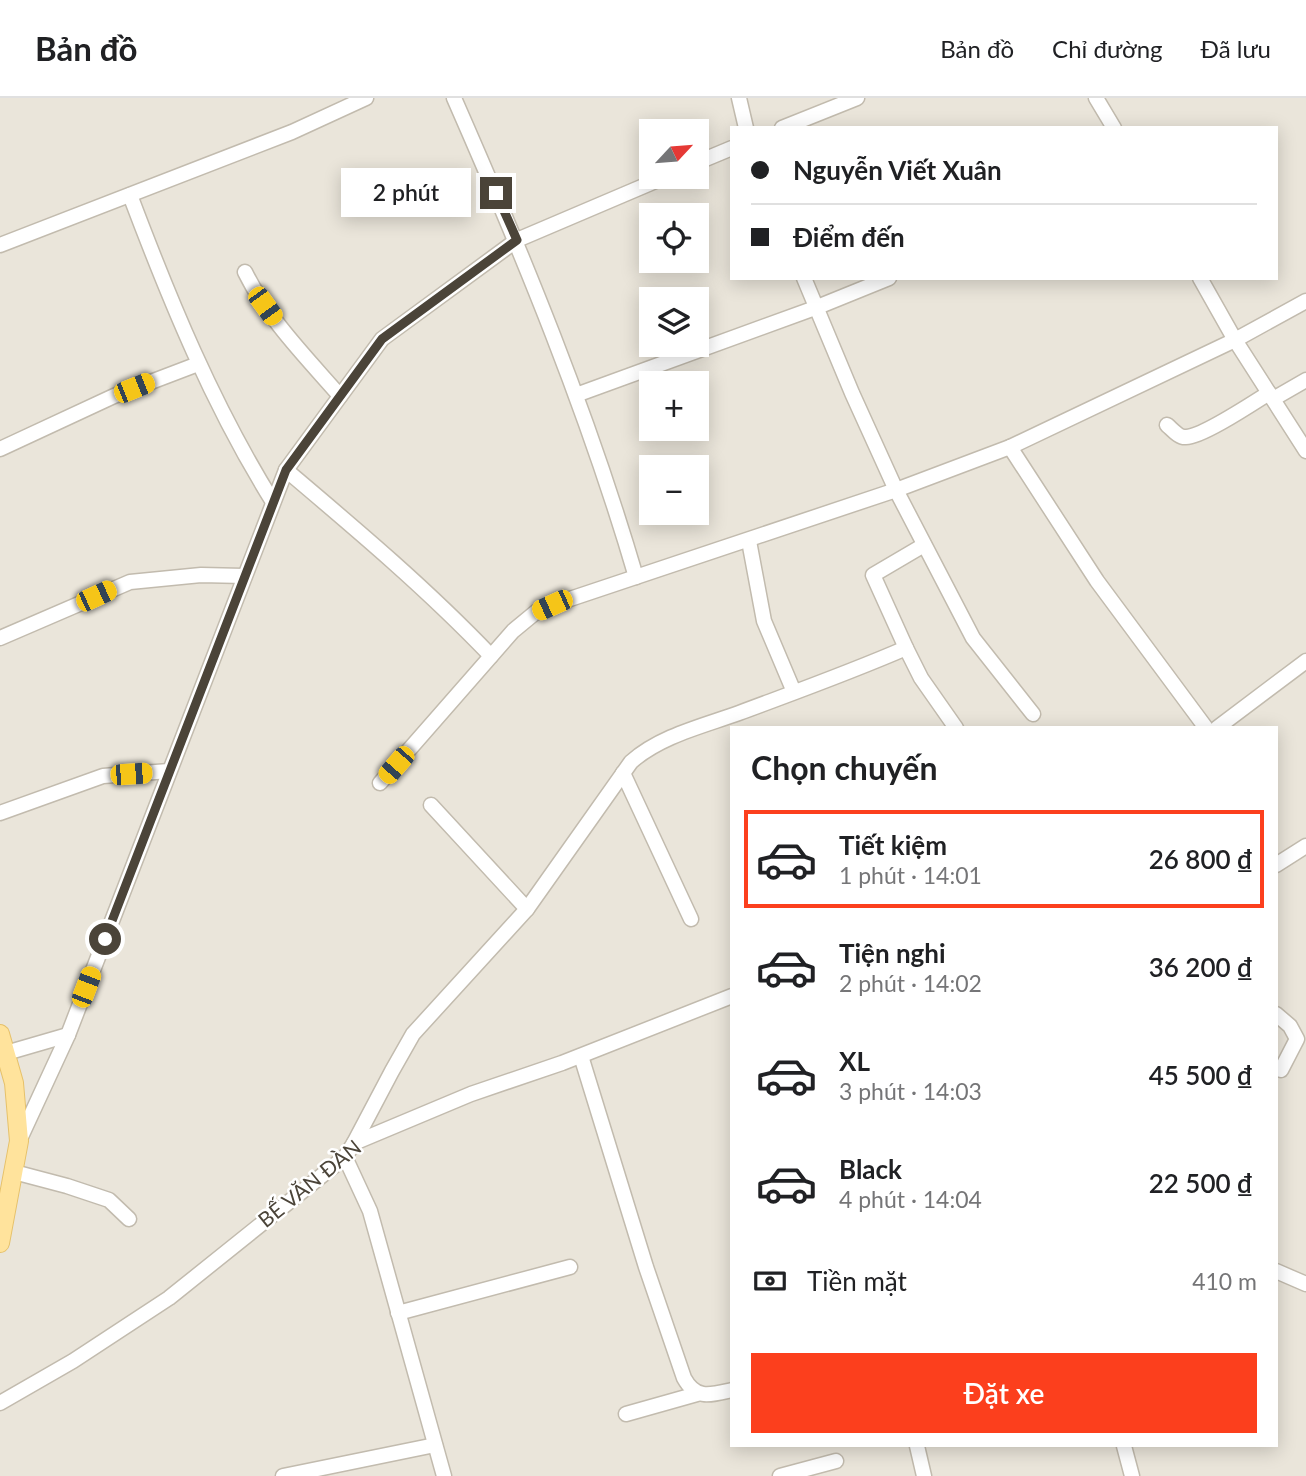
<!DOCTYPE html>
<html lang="vi">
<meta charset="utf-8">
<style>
:root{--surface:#fff;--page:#f6f6f6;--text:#202124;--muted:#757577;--line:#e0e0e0;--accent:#fc3f1d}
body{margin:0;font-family:Lato,sans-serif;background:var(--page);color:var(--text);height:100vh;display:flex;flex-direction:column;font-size:26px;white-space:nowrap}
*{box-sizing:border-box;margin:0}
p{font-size:23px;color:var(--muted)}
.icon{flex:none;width:38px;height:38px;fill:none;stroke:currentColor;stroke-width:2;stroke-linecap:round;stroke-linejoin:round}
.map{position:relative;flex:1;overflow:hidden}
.drawer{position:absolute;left:730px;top:628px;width:548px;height:721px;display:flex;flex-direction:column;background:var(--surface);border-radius:0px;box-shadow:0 4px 18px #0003}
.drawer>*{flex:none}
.guide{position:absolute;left:730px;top:28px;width:548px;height:154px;border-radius:0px;box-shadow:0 4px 18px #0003;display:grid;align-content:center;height:154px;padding:0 21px;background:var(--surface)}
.needle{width:46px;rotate:64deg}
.controls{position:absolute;left:639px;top:21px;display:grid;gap:14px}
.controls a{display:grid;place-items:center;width:70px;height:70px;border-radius:0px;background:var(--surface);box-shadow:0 4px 18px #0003;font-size:35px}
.end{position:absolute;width:32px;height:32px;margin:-16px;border:9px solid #4b4439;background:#fff;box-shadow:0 0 0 4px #fff}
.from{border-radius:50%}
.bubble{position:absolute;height:49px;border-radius:0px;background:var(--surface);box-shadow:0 4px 18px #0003;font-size:23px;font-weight:600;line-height:49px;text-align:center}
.car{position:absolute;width:21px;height:42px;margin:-21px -10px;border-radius:9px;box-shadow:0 0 5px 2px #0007;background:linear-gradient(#f5c518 24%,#345 0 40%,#f5c518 0 76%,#345 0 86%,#f5c518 0)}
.guide b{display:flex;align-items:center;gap:24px;height:66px;font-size:26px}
.guide b+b{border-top:2px solid var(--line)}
.guide i{width:18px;height:18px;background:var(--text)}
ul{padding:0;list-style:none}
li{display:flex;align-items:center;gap:21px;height:98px;margin:0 14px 10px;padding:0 7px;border:4px solid transparent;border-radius:0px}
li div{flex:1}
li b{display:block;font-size:26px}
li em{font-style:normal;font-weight:600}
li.active{border-color:var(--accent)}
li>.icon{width:63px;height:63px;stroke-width:1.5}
h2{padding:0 21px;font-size:32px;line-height:84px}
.pay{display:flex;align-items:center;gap:18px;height:77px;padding:0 21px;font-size:26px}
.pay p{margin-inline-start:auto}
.cta{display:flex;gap:14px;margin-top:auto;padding:14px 21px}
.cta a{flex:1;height:80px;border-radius:0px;background:var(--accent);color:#fff;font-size:28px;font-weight:600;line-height:80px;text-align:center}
header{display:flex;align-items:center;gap:42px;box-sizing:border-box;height:98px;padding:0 35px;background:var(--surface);border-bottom:2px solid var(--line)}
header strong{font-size:33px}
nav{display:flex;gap:38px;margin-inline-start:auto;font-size:24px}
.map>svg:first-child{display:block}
.residential{fill:#eae5da;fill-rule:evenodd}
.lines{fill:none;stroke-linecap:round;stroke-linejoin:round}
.minor-casing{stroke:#c2bbae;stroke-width:17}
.major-casing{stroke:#e6c16a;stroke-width:20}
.minor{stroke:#fff;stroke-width:14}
.major{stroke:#ffe39c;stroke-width:18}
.route{stroke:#4b4439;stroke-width:9}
.labels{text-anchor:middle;stroke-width:5;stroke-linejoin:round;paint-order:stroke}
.street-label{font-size:21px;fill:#4b4439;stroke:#fff}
</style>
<header>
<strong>Bản đồ</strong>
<nav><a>Bản đồ</a><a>Chỉ đường</a><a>Đã lưu</a></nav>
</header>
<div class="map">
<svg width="1306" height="1378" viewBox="0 0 1306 1378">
<rect width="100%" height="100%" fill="#f6f3ec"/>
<path class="residential" d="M0,0H1306V1378H0ZM732,30H1276V180H732ZM651,33H696V79H651ZM651,117H696V163H651ZM651,201H696V247H651ZM651,285H696V331H651ZM651,369H696V415H651ZM732,630H1276V1348H732Z"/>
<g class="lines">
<defs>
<g id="minor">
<path d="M454,0C523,157 588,315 636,479"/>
<polyline points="739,0 746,30"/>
<polyline points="1096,0 1114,30"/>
<polyline points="782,30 857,0"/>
<polyline points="696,65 732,50"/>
<path d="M130,97C170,203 213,308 273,404"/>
<polyline points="0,147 292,34 366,0"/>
<path d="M245,174C268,221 306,259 340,298"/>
<polyline points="804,180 852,295 896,392 973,540 1033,616"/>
<polyline points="1200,180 1235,242 1306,353"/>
<polyline points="576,297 815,210 889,180"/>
<polyline points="1273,301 1306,282"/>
<path d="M1167,327C1172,331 1179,340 1186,339C1202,339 1253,305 1269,295"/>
<polyline points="1010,349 1097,483 1206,630"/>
<polyline points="0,351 114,298 198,266"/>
<path d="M286,372C357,432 427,491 491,558"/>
<polyline points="749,443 764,523 794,594"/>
<polyline points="0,540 130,484 201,477 244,478"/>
<polyline points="906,550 873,477 924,447"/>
<polyline points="1217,630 1306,563"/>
<polyline points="623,675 691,821"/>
<polyline points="380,685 513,533 536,514 552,507 896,392 1010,349 1235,242 1306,203"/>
<polyline points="431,707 527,811"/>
<polyline points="0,715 103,678 169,673"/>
<polyline points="1276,767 1306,748"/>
<polyline points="1276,916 1290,928 1297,941 1281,972"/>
<polyline points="6,955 68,937"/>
<path d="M581,958L646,1169L684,1280C696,1302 710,1297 732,1292"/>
<polyline points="19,1043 68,937 286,372 382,241 517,142 665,79"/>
<path d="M354,1045L392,973L413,936L527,811L631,664C660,638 703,628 739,615C795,594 851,574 906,550L921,580L956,630"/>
<polyline points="345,1059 370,1113 444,1378"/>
<polyline points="14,1074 67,1088 109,1102 129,1121"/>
<polyline points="1276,1173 1306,1186"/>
<polyline points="398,1215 570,1169"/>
<polyline points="0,1305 73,1263 169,1200 345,1059 354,1045 471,996 562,965 732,898"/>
<polyline points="626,1316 697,1296"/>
<polyline points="917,1348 924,1378"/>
<polyline points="1124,1348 1132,1378"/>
<polyline points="283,1378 435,1347"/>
<polyline points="780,1378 836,1363"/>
</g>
<polyline id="major" points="0,936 14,985 19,1043 0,1145"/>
</defs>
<use href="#minor" class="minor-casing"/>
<use href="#major" class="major-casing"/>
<use href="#minor" class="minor"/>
<use href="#major" class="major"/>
</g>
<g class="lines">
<polyline class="route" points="105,841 286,372 382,241 517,142 496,95"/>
</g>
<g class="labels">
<g class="street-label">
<text transform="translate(310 1086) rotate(-39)" y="7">BẾ VĂN ĐÀN</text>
</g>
</g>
</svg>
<div class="controls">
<a><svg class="needle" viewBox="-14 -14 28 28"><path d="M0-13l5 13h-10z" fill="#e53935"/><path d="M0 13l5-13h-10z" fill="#757577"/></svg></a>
<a><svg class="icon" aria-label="locate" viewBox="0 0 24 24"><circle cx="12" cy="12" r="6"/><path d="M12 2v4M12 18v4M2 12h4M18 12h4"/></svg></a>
<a><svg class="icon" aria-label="layers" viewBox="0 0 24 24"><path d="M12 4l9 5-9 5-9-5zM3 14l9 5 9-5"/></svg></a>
<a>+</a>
<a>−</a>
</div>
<i class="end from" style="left:105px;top:841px"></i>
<i class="end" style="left:496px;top:95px"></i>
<div class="bubble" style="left:341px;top:70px;width:130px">2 phút</div>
<i class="car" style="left:265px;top:208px;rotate:144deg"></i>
<i class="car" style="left:134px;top:290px;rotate:68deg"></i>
<i class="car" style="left:96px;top:498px;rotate:65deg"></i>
<i class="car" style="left:552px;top:507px;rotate:246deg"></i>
<i class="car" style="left:396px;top:667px;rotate:221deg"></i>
<i class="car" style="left:131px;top:676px;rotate:86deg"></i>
<i class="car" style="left:86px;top:889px;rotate:21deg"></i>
<div class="guide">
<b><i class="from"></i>Nguyễn Viết Xuân</b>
<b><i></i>Điểm đến</b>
</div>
<section class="drawer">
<h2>Chọn chuyến</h2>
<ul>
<li class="active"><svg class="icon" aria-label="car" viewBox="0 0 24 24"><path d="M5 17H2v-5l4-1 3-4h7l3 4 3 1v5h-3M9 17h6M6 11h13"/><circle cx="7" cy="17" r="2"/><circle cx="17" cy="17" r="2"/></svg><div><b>Tiết kiệm</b><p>1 phút · 14:01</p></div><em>26 800 ₫</em></li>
<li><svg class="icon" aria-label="car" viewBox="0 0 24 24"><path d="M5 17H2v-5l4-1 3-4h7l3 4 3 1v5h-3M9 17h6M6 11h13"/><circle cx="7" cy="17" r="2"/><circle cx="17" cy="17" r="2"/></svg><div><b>Tiện nghi</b><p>2 phút · 14:02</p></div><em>36 200 ₫</em></li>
<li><svg class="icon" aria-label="car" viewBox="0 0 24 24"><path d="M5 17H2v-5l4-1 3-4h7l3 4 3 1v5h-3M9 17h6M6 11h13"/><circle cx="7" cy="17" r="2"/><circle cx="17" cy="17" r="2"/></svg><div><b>XL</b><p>3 phút · 14:03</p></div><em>45 500 ₫</em></li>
<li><svg class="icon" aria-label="car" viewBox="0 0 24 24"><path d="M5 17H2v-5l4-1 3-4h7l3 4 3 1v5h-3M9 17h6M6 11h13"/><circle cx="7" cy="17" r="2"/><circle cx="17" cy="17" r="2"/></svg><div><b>Black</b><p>4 phút · 14:04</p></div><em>22 500 ₫</em></li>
</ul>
<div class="pay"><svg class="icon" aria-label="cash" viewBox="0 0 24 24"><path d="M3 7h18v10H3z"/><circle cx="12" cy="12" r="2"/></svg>Tiền mặt<p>410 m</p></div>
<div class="cta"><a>Đặt xe</a></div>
</section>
</div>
